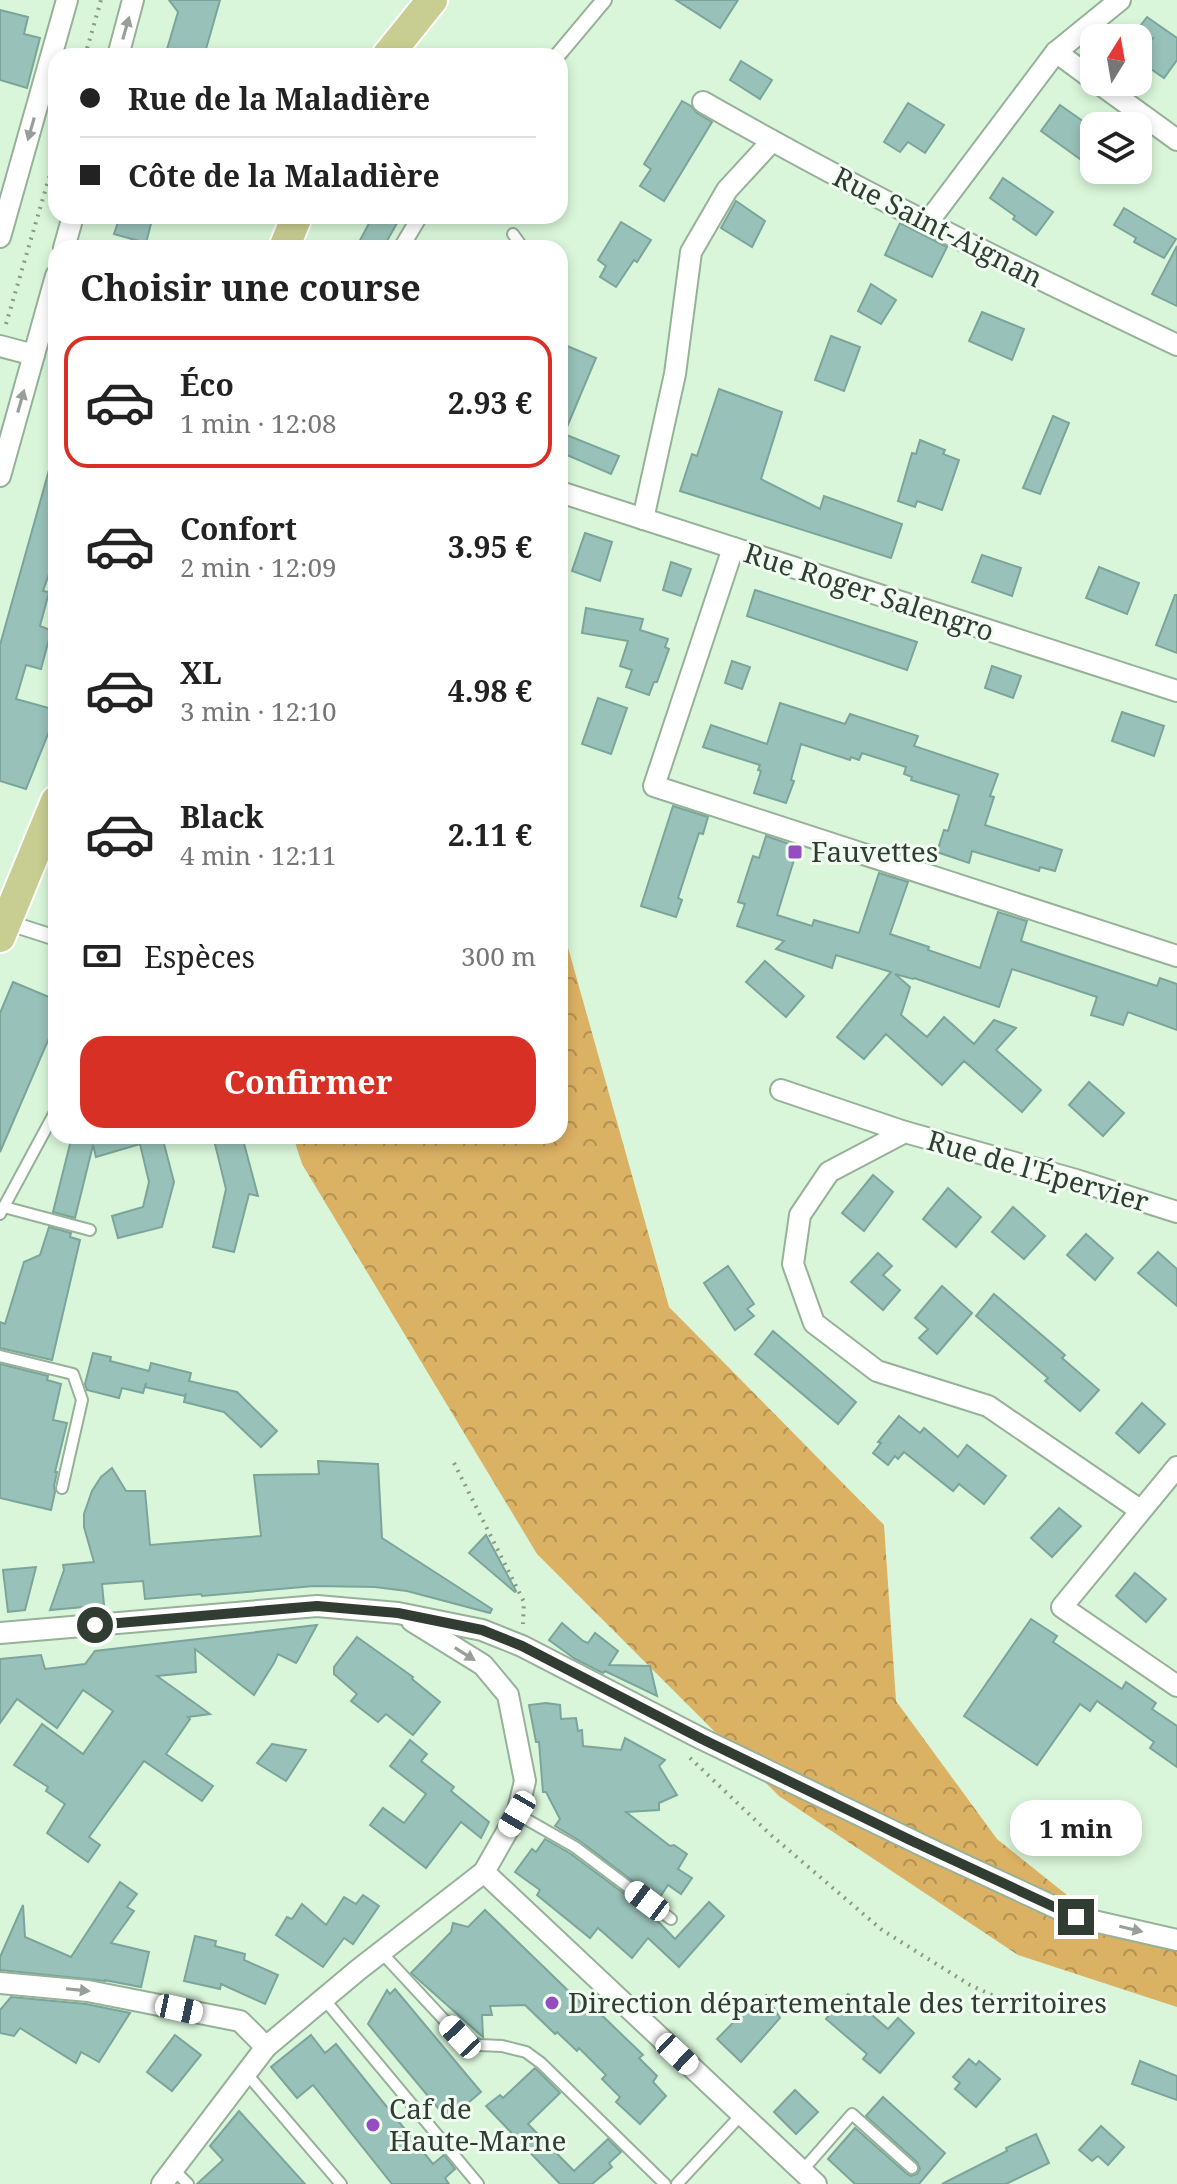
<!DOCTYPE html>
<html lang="fr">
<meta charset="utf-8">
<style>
:root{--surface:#fff;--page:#f2f2f2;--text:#222;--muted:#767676;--line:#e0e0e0;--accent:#d93025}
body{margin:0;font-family:"Noto Serif",serif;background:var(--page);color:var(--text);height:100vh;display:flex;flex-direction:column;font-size:30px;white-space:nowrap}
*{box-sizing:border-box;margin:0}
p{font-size:26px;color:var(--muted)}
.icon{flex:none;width:44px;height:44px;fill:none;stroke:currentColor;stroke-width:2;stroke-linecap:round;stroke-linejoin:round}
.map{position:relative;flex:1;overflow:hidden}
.details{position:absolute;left:48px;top:240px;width:520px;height:904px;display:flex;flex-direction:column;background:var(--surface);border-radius:24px;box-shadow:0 4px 12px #0003}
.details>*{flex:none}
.banner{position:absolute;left:48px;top:48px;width:520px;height:176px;border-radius:24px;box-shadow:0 4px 12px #0003;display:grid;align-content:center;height:176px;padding:0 32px;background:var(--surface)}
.needle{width:52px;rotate:11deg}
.tools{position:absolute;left:1080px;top:24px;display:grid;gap:16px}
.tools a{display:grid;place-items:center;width:72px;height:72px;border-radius:16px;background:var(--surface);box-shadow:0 4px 12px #0003;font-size:40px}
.end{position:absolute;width:36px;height:36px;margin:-18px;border:10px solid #313c32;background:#fff;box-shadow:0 0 0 4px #fff}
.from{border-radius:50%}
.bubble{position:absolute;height:56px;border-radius:24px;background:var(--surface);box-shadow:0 4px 12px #0003;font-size:26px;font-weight:700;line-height:56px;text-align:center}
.car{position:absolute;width:24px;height:48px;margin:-24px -12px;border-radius:10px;box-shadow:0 0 6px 2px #0007;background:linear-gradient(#fff 24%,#345 0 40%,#fff 0 76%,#345 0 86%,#fff 0)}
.banner b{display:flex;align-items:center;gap:28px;height:76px;font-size:30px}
.banner b+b{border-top:2px solid var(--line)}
.banner i{width:20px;height:20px;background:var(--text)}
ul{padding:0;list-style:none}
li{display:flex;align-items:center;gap:24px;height:132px;margin:0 16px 12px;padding:0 16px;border:4px solid transparent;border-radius:24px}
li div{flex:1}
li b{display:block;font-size:30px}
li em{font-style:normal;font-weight:700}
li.on{border-color:var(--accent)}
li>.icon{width:72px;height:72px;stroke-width:1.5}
h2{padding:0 32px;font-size:36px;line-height:96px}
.pay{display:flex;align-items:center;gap:20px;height:88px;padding:0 32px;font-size:30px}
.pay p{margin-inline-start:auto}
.cta{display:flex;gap:16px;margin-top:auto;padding:16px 32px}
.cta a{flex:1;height:92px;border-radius:24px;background:var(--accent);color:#fff;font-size:32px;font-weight:700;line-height:92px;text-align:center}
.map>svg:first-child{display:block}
.forest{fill:url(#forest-crowns)}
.building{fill:#98c2b9;stroke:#7ba59b;stroke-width:2}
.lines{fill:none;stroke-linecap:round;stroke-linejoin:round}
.service-casing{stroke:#96b198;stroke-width:14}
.pedestrian-casing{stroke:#96b198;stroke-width:18}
.minor-casing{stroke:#96b198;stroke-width:24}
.primary-casing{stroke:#fff;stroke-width:34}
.path{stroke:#869a87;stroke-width:4;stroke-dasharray:2 6;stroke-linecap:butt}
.service{stroke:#fff;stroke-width:10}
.pedestrian{stroke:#fff;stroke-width:14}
.minor{stroke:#fff;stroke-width:20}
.primary{stroke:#c8ce91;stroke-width:30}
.oneway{fill:#989e98}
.route{stroke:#313c32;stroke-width:10}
.poi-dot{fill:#964dc0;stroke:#f2fdf2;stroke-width:3}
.labels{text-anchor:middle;stroke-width:6;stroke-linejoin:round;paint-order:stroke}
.street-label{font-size:28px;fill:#313c32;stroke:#f2fdf2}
.poi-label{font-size:28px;fill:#313c32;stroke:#f2fdf2;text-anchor:start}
</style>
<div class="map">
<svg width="1177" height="2184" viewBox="0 0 1177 2184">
<defs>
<pattern id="forest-crowns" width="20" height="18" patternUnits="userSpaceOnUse" patternTransform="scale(2)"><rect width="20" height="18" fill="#dbb163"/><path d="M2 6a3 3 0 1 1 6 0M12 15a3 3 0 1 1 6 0" fill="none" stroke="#b29152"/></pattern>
</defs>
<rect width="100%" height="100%" fill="#d9f6da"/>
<polygon class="forest" points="560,919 669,1307 884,1525 896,1701 997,1839 1122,1939 1177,1951 1177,2007 1018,1955 779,1796 537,1554 302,1164 293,1136 560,1136"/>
<g class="building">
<polygon points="169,0 220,0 204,56 165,56 178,12"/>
<polygon points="676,0 738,0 720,28"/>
<polygon points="0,10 28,17 24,34 40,38 27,88 0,80"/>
<polygon points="1147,17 1177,38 1177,60 1164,78 1138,60 1153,38 1131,38"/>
<polygon points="741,61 772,80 760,99 730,80"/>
<polygon points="682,101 691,106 697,113 712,122 664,201 640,186 651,169 644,164"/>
<polygon points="908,103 944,125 925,153 908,142 900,152 884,142"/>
<polygon points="1060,105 1094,129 1094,169 1041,131"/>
<polygon points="1003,178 1053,212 1036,235 1013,219 1015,216 990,198"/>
<polygon points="736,201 765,221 752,247 721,228"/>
<polygon points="1124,208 1176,239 1164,258 1134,242 1136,238 1114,225"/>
<polygon points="120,216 153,216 146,243 114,234"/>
<polygon points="373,216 401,216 383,248 371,248 359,242"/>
<polygon points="621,222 651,240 637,262 634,260 616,287 600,277 606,266 598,260"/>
<polygon points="900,223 947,247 932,277 885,255"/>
<polygon points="1177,246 1177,306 1152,294"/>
<polygon points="871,284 896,300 881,324 858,311"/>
<polygon points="982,312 1024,329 1012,360 969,341"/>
<polygon points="831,336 860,347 844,391 815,380"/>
<polygon points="560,343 596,358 564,434 619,456 611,474 560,452"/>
<polygon points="719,389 782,412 761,479 820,509 824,496 902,524 891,558 680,491 692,454 697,456"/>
<polygon points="1053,416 1069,423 1040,494 1023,488"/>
<polygon points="920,440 945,450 943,454 959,460 942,510 917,501 915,507 898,501 912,453 916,454"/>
<polygon points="51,463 56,464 56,554 43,591 49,592 40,626 50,630 49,639 41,669 26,665 16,699 56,710 56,714 26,789 0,781 0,645"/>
<polygon points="585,533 612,542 600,581 572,571"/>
<polygon points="982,555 1021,568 1012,596 972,582"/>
<polygon points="671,562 691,569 681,596 663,590"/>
<polygon points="1099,567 1139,583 1127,614 1086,598"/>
<polygon points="755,590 917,642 907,670 747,616"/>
<polygon points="1175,595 1177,595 1177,653 1156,645"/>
<polygon points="586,608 643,619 640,630 668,639 665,647 669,649 657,682 654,682 649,695 626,687 632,670 620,666 628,641 582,633"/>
<polygon points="732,661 750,667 742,689 725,683"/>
<polygon points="992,666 1021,676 1013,698 985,688"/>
<polygon points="598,698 627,708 611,754 582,744"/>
<polygon points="780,703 845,724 850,714 918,736 914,746 998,774 990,796 994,797 985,825 1062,850 1055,871 1040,867 1039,871 972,851 969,863 937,852 944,830 948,831 959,795 911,780 912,777 904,774 906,767 862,753 859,760 851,757 850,760 801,744 791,780 794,781 786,803 754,793 761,771 758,770 760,765 703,747 711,725 767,744"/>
<polygon points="1122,712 1164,726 1154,756 1112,741"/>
<polygon points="673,806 708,817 703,834 699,833 678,898 682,900 676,917 641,906"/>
<polygon points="766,836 798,847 777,915 812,926 814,920 859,933 879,873 908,882 890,934 929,947 928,950 980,968 998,912 1027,921 1021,941 1157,986 1160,978 1177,984 1177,1030 1128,1012 1123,1025 1091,1015 1097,997 1012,969 999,1007 914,978 913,979 895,974 910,987 901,1015 927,1037 944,1017 974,1044 994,1020 1016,1028 996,1050 1041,1090 1022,1112 964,1061 942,1085 886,1034 864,1059 837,1037 891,972 836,955 832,968 776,949 784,941 737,926 745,904 738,902 753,856 759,858"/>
<polygon points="765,961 804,996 786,1017 746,982"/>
<polygon points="13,982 56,1000 56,1044 49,1038 0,1152 0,1013"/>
<polygon points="1089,1082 1124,1113 1103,1136 1069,1105"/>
<polygon points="72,1136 162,1136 174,1182 162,1227 118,1238 112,1216 143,1207 149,1182 140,1144 96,1157 93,1145 75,1218 53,1212"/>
<polygon points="213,1136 242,1136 258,1196 249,1194 234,1252 213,1247 226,1189"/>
<polygon points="873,1175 893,1192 864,1231 842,1213"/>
<polygon points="948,1188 981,1217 956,1247 923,1219"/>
<polygon points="1013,1207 1045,1236 1024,1259 992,1232"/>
<polygon points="49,1227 71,1233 70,1237 80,1240 52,1360 0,1348 0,1322 5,1324 24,1262 40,1255"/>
<polygon points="1086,1234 1113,1258 1095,1280 1067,1255"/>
<polygon points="1158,1252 1177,1269 1177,1306 1138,1273"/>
<polygon points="878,1253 892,1266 883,1275 900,1290 883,1310 851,1282"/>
<polygon points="728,1266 754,1304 747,1309 754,1316 735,1330 704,1283"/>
<polygon points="942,1286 972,1313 937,1354 919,1338 928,1329 915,1318"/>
<polygon points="994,1294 1065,1355 1062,1358 1099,1390 1080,1411 1045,1381 1048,1378 976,1316"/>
<polygon points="773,1331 856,1402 838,1424 755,1354"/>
<polygon points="93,1353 111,1357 110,1361 149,1371 151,1363 191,1373 189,1381 237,1392 277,1431 261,1447 224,1412 184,1402 186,1393 185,1396 145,1387 146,1383 143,1393 122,1388 119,1398 87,1390 85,1384"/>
<polygon points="0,1364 48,1376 47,1380 61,1384 53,1420 67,1423 55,1472 57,1472 54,1486 55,1492 51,1510 0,1498"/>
<polygon points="1142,1403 1165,1424 1139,1453 1116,1433"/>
<polygon points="899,1416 920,1433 924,1428 958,1457 967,1445 1006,1476 984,1504 959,1484 953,1491 904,1452 898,1459 895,1456 888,1465 873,1453 881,1443 878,1442"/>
<polygon points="318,1461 378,1464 382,1538 492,1609 490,1613 407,1591 375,1587 314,1586 202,1596 201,1594 145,1599 143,1581 102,1584 104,1605 50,1610 64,1570 63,1565 94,1562 84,1527 84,1514 92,1491 101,1477 112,1468 126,1491 145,1491 150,1545 261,1536 254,1475 319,1474"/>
<polygon points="1059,1508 1081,1526 1052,1557 1031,1538"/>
<polygon points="486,1535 516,1591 515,1592 469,1553"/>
<polygon points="36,1567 25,1610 8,1612 3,1570"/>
<polygon points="1135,1573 1166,1599 1146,1622 1116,1596"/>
<polygon points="1031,1619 1057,1636 1053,1642 1122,1689 1126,1682 1156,1703 1152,1709 1177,1726 1177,1767 1150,1748 1154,1742 1097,1701 1090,1711 1080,1704 1037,1765 964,1716"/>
<polygon points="562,1623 583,1641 588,1643 595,1633 618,1651 609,1665 650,1666 657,1696 605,1671 603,1673 575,1659 549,1640"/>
<polygon points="317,1625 298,1660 296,1663 278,1654 274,1663 254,1695 195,1649 196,1672 157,1676 210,1714 188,1717 190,1719 166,1754 213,1786 202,1801 144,1761 89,1837 100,1845 88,1862 47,1833 65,1804 46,1791 48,1787 14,1765 42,1724 83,1754 113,1711 83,1690 57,1728 17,1699 0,1723 0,1659 41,1655 45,1669 85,1664 95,1651"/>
<polygon points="357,1637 413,1677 412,1679 440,1702 413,1735 386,1714 378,1722 351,1701 357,1694 334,1674 334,1667"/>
<polygon points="546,1703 560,1705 561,1719 576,1718 578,1731 582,1730 583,1746 621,1750 625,1738 665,1760 659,1766 677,1795 659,1803 659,1810 626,1812 670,1846 674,1845 687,1854 678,1869 692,1878 681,1894 668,1885 658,1900 580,1841 555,1826 560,1819 546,1792 543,1792 539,1742 536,1742 529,1705"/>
<polygon points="410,1740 427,1754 421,1761 454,1787 451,1791 489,1822 481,1838 461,1822 426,1868 370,1825 383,1808 404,1823 426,1794 390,1766"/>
<polygon points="272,1744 306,1750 286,1781 257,1763"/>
<polygon points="545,1839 571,1854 650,1913 675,1939 709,1902 724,1916 679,1967 648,1938 632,1958 598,1928 590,1938 537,1895 540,1890 515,1872 532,1849 536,1852"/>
<polygon points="120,1882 137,1894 127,1907 134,1911 111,1943 149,1952 141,1987 104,1980 106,1981 0,1970 0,1957 23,1905 25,1937 71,1957"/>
<polygon points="363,1895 379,1906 353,1944 344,1938 323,1967 276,1935 287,1917 292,1919 302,1904 326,1925 344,1897 356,1904"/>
<polygon points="485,1910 583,2005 587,2001 643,2055 639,2058 657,2076 653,2082 666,2096 640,2124 616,2102 620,2097 602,2079 606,2075 579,2048 577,2051 557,2032 555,2034 525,2005 490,2006 492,2015 482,2015 483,2037 411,1973 451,1932 453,1923 468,1927"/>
<polygon points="195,1936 216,1941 215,1946 245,1954 244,1960 278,1975 265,2004 221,1984 220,1989 184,1981"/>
<polygon points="395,1989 481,2092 448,2120 368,2024 387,1990 390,1994"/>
<polygon points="848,1994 888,2029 898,2018 914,2033 880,2073 863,2059 867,2054 826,2019"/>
<polygon points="766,1995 780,2018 741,2062 717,2039 757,1998 761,2000"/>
<polygon points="11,1997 86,2004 130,2013 99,2062 81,2052 76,2063 20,2028 14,2036 0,2033 0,2010"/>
<polygon points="175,2035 201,2055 172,2091 147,2072"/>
<polygon points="311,2035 325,2053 336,2044 433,2164 444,2155 455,2169 445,2178 449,2184 392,2184 313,2085 297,2098 271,2067"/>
<polygon points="969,2059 976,2065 979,2061 1000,2079 976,2107 955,2089 960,2083 953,2077"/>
<polygon points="1140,2061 1177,2076 1177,2100 1132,2084"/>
<polygon points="535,2068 560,2093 528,2124 574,2171 608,2139 621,2152 609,2163 612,2167 592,2184 560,2184 486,2106 500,2095 503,2098"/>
<polygon points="795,2090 818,2112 796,2134 774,2112"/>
<polygon points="883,2097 945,2153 919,2184 855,2184 828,2159 855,2128 907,2174 911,2176 917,2174 920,2169 917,2162 866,2116"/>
<polygon points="239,2111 305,2184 197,2184 223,2160 210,2146"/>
<polygon points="1101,2126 1124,2147 1108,2165 1098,2156 1092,2161 1079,2150"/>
<polygon points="1036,2134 1049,2163 1006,2184 942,2184 1007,2151 1006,2148"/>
</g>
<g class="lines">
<defs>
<g id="service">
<polyline points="513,234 523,248"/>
<polyline points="4,1207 90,1230"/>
<polyline points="0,1214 55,1112"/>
<polyline points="0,1356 73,1374 82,1400 62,1488"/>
<polyline points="517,1814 575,1847 671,1919"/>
<polyline points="381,1952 460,2037 479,2045 502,2046 526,2052 541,2063 665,2184"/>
<polyline points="324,1999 478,2184"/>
<polyline points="246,2073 341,2184"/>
<polyline points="172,2168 188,2184"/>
<polyline points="802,2171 852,2114 912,2168"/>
<polyline points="677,2184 741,2115"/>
</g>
<g id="pedestrian">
<polyline points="557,56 604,0"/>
<polyline points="401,248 420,216"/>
<polyline points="6,922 56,938"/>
</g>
<g id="minor">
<polyline points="1056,52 1094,80"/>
<polyline points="118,56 133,0"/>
<polyline points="1097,82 1177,140"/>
<path d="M703,102C857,190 1017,269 1177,345"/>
<polyline points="928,222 1056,52 1120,0"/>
<polyline points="0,237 67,0"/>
<polyline points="64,248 73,216"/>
<polyline points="0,346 34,355"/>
<polyline points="0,476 56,276"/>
<polyline points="560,492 1177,691"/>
<polyline points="643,519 675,374 691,252 727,190 772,141"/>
<polyline points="733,548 654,786 1177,956"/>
<polyline points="781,1090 905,1132"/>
<polyline points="1177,1467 1062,1607 1177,1686"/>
<polyline points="1140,1510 988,1406 877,1371 814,1323 793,1264 800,1215 829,1172 905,1132 1076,1180 1177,1212"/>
<polyline points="0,1633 317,1606 398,1613 482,1630 522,1646 702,1739 936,1852 1076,1917 1177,1940"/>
<polyline points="484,1872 816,2184"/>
<polyline points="0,1983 88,1991 240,2021 266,2047"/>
<polyline points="162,2184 266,2047 358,1970 484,1872 517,1814 525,1781 508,1695 483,1665 412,1621"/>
</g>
<g id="primary">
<polyline points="387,56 432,0"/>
<polyline points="284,248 297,216"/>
<polyline points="0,937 56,801"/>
</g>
</defs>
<use href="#service" class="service-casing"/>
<use href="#pedestrian" class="pedestrian-casing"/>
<use href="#minor" class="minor-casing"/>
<use href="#primary" class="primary-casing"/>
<g class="path">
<polyline points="85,56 101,0"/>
<polyline points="6,324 56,154"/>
<polyline points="454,1463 524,1602 523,1624"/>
<polyline points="690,1758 771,1835 882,1930 970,1985 1005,2001"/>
</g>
<use href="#service" class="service"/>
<use href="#pedestrian" class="pedestrian"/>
<use href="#minor" class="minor"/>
<use href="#primary" class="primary"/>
</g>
<defs><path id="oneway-solid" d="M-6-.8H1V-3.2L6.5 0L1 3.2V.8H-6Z" transform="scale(2)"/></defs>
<g class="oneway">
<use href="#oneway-solid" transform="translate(126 28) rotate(-74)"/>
<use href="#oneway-solid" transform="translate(31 129) rotate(106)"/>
<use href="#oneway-solid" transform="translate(21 401) rotate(-74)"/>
<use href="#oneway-solid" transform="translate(465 1654) rotate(32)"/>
<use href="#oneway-solid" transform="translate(1131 1929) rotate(13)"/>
<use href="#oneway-solid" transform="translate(78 1990) rotate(6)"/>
</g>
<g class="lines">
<polyline class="route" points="95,1625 317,1606 398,1613 482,1630 522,1646 702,1739 910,1840 1076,1917"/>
</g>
<g class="poi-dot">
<rect x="787" y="844" width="16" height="16" rx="4"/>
<circle cx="552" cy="2003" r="8"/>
<circle cx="373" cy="2125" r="8"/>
</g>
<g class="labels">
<g class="street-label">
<text transform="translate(938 227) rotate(27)" y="10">Rue Saint-Aignan</text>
<text transform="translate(869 592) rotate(18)" y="10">Rue Roger Salengro</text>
<text transform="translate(1038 1171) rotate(16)" y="10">Rue de l'Épervier</text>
</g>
<g class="poi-label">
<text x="811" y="862">Fauvettes</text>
<text x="568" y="2013">Direction départementale des territoires</text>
<text x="389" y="2119">Caf de<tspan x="389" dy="32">Haute-Marne</tspan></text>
</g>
</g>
</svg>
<div class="tools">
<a><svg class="needle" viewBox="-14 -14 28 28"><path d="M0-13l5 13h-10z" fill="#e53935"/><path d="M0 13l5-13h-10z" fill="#767676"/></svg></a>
<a><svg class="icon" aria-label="layers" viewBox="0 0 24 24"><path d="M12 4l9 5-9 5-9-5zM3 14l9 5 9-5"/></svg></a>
</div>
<i class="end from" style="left:95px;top:1625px"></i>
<i class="end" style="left:1076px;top:1917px"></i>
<div class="bubble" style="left:1010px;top:1800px;width:132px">1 min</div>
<i class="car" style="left:517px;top:1814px;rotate:210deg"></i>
<i class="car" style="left:647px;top:1901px;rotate:307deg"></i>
<i class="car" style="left:179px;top:2009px;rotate:102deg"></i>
<i class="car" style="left:460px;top:2037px;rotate:317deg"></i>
<i class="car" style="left:677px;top:2054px;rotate:133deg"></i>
<div class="banner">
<b><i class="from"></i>Rue de la Maladière</b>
<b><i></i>Côte de la Maladière</b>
</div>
<section class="details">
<h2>Choisir une course</h2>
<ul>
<li class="on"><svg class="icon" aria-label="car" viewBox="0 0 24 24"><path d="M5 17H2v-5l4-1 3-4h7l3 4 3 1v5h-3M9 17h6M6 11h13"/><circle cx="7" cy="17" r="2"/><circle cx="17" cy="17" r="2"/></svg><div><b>Éco</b><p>1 min · 12:08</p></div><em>2.93 €</em></li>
<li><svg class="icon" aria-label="car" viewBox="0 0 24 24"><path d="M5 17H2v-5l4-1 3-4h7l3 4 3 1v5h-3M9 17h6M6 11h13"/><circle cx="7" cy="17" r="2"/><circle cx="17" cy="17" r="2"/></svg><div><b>Confort</b><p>2 min · 12:09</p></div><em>3.95 €</em></li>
<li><svg class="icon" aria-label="car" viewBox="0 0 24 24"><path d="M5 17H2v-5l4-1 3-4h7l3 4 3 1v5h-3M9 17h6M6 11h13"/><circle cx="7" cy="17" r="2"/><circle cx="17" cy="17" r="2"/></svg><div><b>XL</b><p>3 min · 12:10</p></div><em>4.98 €</em></li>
<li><svg class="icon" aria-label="car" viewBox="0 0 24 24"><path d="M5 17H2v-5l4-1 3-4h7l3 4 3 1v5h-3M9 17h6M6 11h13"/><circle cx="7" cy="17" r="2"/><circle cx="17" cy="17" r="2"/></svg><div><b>Black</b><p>4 min · 12:11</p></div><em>2.11 €</em></li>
</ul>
<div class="pay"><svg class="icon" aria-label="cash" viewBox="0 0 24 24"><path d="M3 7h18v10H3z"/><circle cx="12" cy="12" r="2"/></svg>Espèces<p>300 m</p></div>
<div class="cta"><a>Confirmer</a></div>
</section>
</div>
